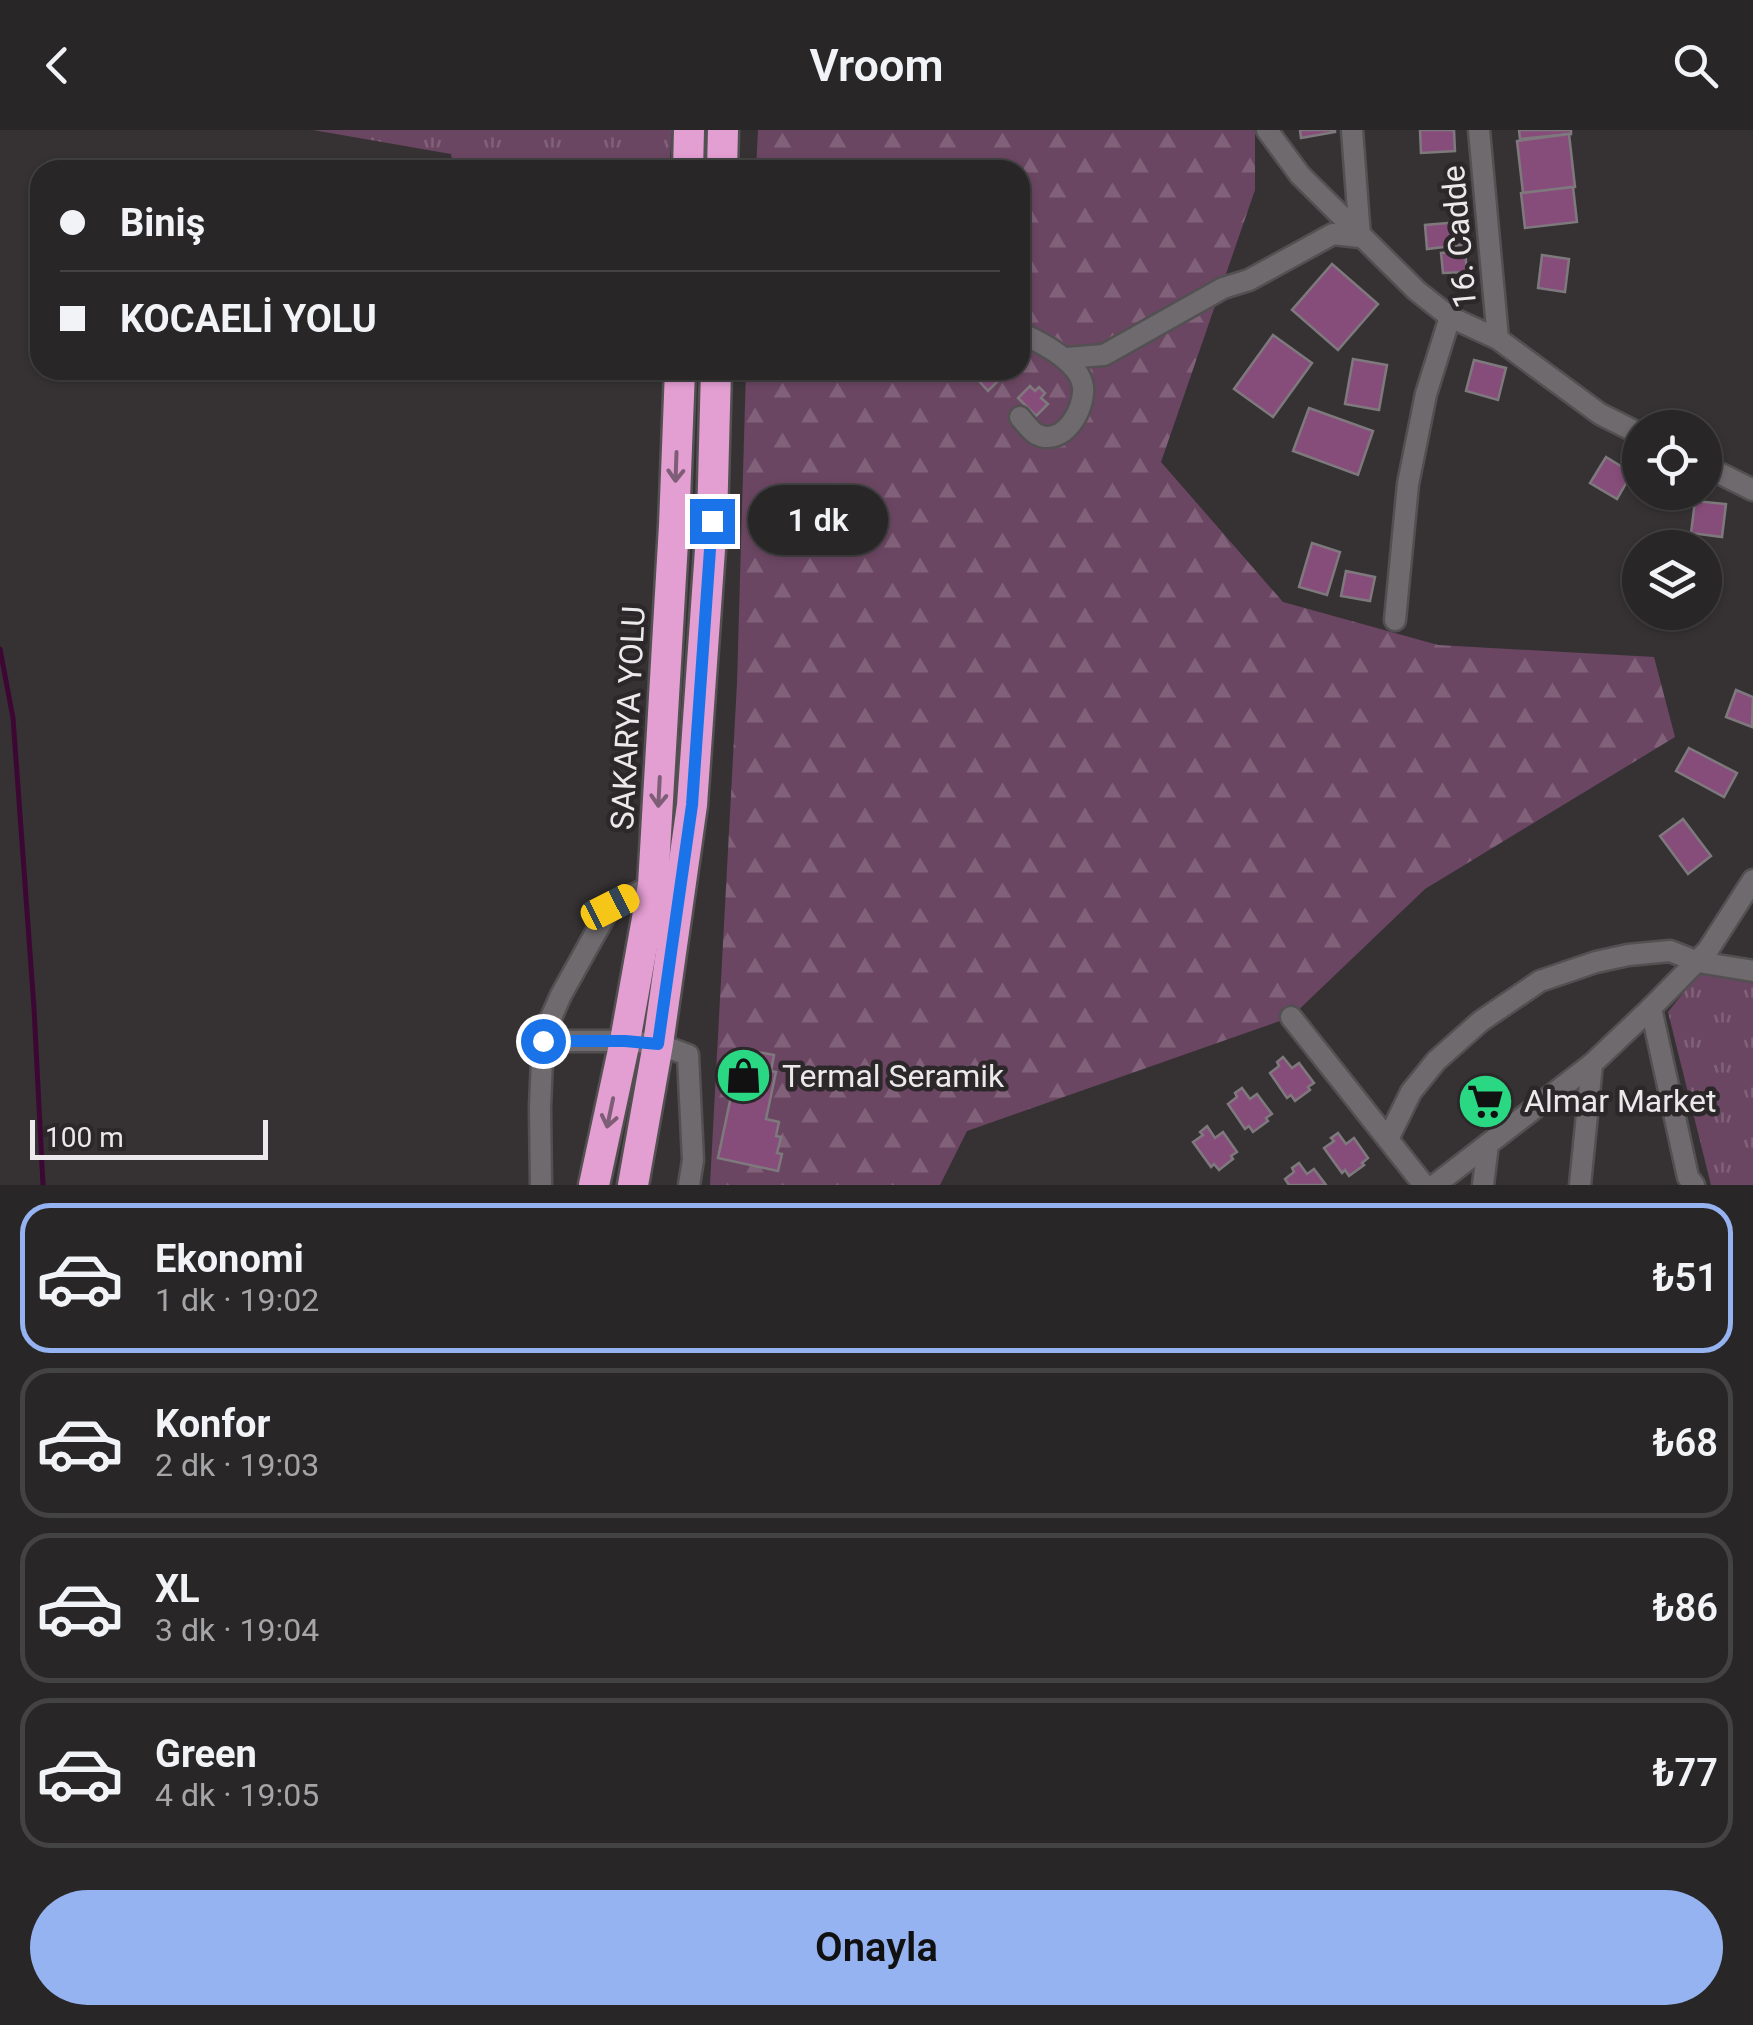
<!DOCTYPE html>
<html lang="tr">
<meta charset="utf-8">
<style>
:root{--surface:#282627;--page:#302e2f;--text:#f1f3f6;--muted:#a5a5a7;--line:#444344;--accent:#95b2f1}
body{margin:0;font-family:Roboto,sans-serif;background:var(--page);color:var(--text);height:100vh;display:flex;flex-direction:column;font-size:38px;white-space:nowrap}
*{box-sizing:border-box;margin:0}
p{font-size:32px;color:var(--muted)}
.icon{flex:none;width:55px;height:55px;fill:none;stroke:currentColor;stroke-width:2;stroke-linecap:round;stroke-linejoin:round}
.map{position:relative;height:1055px;overflow:hidden}
.panel{display:flex;flex-direction:column;background:var(--surface);flex:1}
.panel>*{flex:none}
.guide{position:absolute;left:30px;top:30px;width:1000px;height:220px;border-radius:30px;box-shadow:0 2px 8px #0004,0 0 0 2px var(--line);display:grid;align-content:center;height:220px;padding:0 30px;background:var(--surface)}
.fabs{position:absolute;left:1622px;top:280px;display:grid;gap:20px}
.fabs a{display:grid;place-items:center;width:100px;height:100px;border-radius:50%;background:var(--surface);box-shadow:0 2px 8px #0004,0 0 0 2px var(--line);font-size:50px}
.scale{position:absolute;left:30px;bottom:25px;width:238px;box-sizing:border-box;padding-left:10px;border:5px solid #ebe9eb;border-top:0;font-size:28px;line-height:35px;white-space:nowrap;color:#ebe9eb;-webkit-text-stroke:8px #2c282a;paint-order:stroke}
.end{position:absolute;width:45px;height:45px;margin:-22px;border:12px solid #1a73e8;background:#fff;box-shadow:0 0 0 5px #fff}
.from{border-radius:50%}
.bubble{position:absolute;height:70px;border-radius:35px;background:var(--surface);box-shadow:0 2px 8px #0004,0 0 0 2px var(--line);font-size:32px;font-weight:600;line-height:70px;text-align:center}
.car{position:absolute;width:30px;height:60px;margin:-30px -15px;border-radius:12px;box-shadow:0 0 8px 2px #0007;background:linear-gradient(#f5c518 24%,#345 0 40%,#f5c518 0 76%,#345 0 86%,#f5c518 0)}
.guide b{display:flex;align-items:center;gap:35px;height:95px;font-size:38px}
.guide b+b{border-top:2px solid var(--line)}
.guide i{width:25px;height:25px;background:var(--text)}
ul{padding:18px 0 0;list-style:none}
li{display:flex;align-items:center;gap:30px;height:150px;margin:0 20px 15px;padding:0 10px;border:5px solid var(--line);border-radius:30px}
li div{flex:1}
li b{display:block;font-size:38px}
li em{font-style:normal;font-weight:600}
li.on{border-color:var(--accent)}
li>.icon{width:90px;height:90px;stroke-width:1.5}
.action{display:flex;gap:20px;margin-top:auto;padding:20px 30px}
.action a{flex:1;height:115px;border-radius:60px;background:var(--accent);color:#111;font-size:40px;font-weight:600;line-height:115px;text-align:center}
header{display:flex;justify-content:space-between;align-items:center;height:130px;padding:0 30px;background:var(--surface);font-size:45px;font-weight:600}
.map>svg:first-child{display:block}
.grass{fill:url(#grass-tufts)}
.forest{fill:url(#forest-firs)}
.lines{fill:none;stroke-linecap:round;stroke-linejoin:round}
.stream{stroke:#3d0734;stroke-width:5}
.building{fill:#874d7a;stroke:#7e797d;stroke-width:2.5}
.minor-casing{stroke:#535052;stroke-width:25}
.highway-casing{stroke:#535052;stroke-width:35}
.minor{stroke:#6f6a6e;stroke-width:20}
.highway{stroke:#e39ed2;stroke-width:30}
.oneway{stroke:#7e5d76}
.route{stroke:#1a73e8;stroke-width:12}
.labels{text-anchor:middle;stroke-width:9;stroke-linejoin:round;paint-order:stroke}
.street-label{font-size:32px;fill:#ebe9eb;stroke:#2c282a}
.poi-label{font-size:32px;fill:#ebe9eb;stroke:#2c282a;text-anchor:start}
</style>
<header><svg class="icon" aria-label="back" viewBox="0 0 24 24"><path d="M15 5l-7 7 7 7"/></svg>Vroom<svg class="icon" aria-label="search" viewBox="0 0 24 24"><circle cx="10" cy="10" r="6"/><path d="M15 15l6 6"/></svg></header>
<div class="map">
<svg width="1753" height="1055" viewBox="0 0 1753 1055">
<defs>
<pattern id="grass-tufts" width="24" height="20" patternUnits="userSpaceOnUse" patternTransform="scale(2.5)"><rect width="24" height="20" fill="#6b4662"/><path d="M3 7l-1-3M5 7V3M7 7l1-3M15 17l-1-3M17 17v-4M19 17l1-3" fill="none" stroke="#806179"/></pattern>
<pattern id="forest-firs" width="22" height="20" patternUnits="userSpaceOnUse" patternTransform="scale(2.5)"><rect width="22" height="20" fill="#6b4662"/><path d="M5 1l3.5 6h-7zM16 11l3.5 6h-7z" fill="#806179"/></pattern>
</defs>
<rect width="100%" height="100%" fill="#363234"/>
<g class="grass">
<polygon points="313,0 672,0 669,40 443,40 452,30 451,24"/>
<polygon points="1700,842 1753,851 1753,1055 1711,1055 1668,882"/>
</g>
<polygon class="forest" points="758,0 1255,0 1255,60 1161,332 1283,472 1438,515 1654,527 1675,607 1425,759 1291,887 967,1001 940,1055 710,1055 737,553 746,240 1020,240 1020,40 756,40"/>
<g class="lines">
<polyline class="stream" points="0,519 13,588 34,878 43,1055"/>
</g>
<g class="building">
<polygon points="1300,0 1335,0 1335,2 1301,8"/>
<polygon points="1420,0 1454,0 1455,21 1421,23"/>
<polygon points="1519,0 1571,0 1571,4 1520,9"/>
<polygon points="1569,4 1575,57 1523,63 1517,11"/>
<polygon points="1573,57 1577,92 1525,98 1521,63"/>
<polygon points="1459,92 1461,115 1427,119 1425,95"/>
<polygon points="1465,121 1467,142 1443,143 1441,123"/>
<polygon points="1542,125 1569,129 1565,162 1538,158"/>
<polygon points="1332,134 1378,174 1338,220 1292,180"/>
<polygon points="1273,205 1312,233 1273,287 1234,259"/>
<polygon points="1353,229 1387,235 1379,280 1345,274"/>
<polygon points="1474,230 1506,238 1498,270 1466,261"/>
<polygon points="971,240 992,240 1000,249 988,261 970,241"/>
<polygon points="1030,256 1035,261 1039,257 1045,263 1041,268 1048,274 1036,286 1018,268"/>
<polygon points="1309,278 1373,301 1358,345 1293,321"/>
<polygon points="1606,327 1632,343 1617,369 1590,353"/>
<polygon points="1695,371 1726,374 1722,407 1691,403"/>
<polygon points="1312,413 1340,422 1327,465 1299,457"/>
<polygon points="1346,441 1375,447 1370,471 1341,466"/>
<polygon points="1736,560 1753,567 1752,597 1726,587"/>
<polygon points="1689,618 1737,643 1724,667 1676,641"/>
<polygon points="1683,689 1711,726 1688,744 1660,706"/>
<polygon points="741,919 774,925 771,941 776,942 766,989 779,992 776,1006 781,1007 777,1023 782,1024 778,1041 718,1028"/>
<polygon points="1283,927 1292,938 1299,933 1314,953 1308,957 1310,960 1295,971 1291,965 1287,968 1270,943 1279,936 1277,932"/>
<polygon points="1242,958 1250,969 1257,964 1272,984 1266,988 1268,991 1253,1002 1249,996 1245,999 1228,974 1237,967 1235,963"/>
<polygon points="1207,996 1215,1008 1223,1002 1237,1022 1231,1026 1233,1029 1219,1040 1214,1034 1211,1037 1193,1012 1203,1005 1200,1002"/>
<polygon points="1338,1003 1346,1014 1354,1008 1368,1028 1362,1033 1364,1035 1349,1046 1345,1040 1342,1043 1324,1018 1334,1011 1331,1008"/>
<polygon points="1299,1033 1307,1044 1314,1039 1326,1055 1289,1055 1285,1049 1294,1042 1292,1038"/>
</g>
<g class="lines">
<defs>
<g id="minor">
<polyline points="1267,0 1300,45 1417,161 1450,187 1498,209 1600,284 1640,304"/>
<polyline points="1479,0 1498,209"/>
<polyline points="1066,228 1104,225 1223,158 1249,150 1333,104 1360,107 1352,0"/>
<path d="M1020,287C1024,292 1031,301 1036,304C1063,318 1085,280 1083,257C1080,232 1041,212 1020,203"/>
<polyline points="1705,336 1753,360"/>
<polyline points="1395,490 1408,354 1426,264 1450,187"/>
<polyline points="1651,878 1688,1047 1694,1055"/>
<polyline points="1291,887 1424,1055"/>
<polyline points="543,911 625,911 658,914 688,925 693,1030 689,1055"/>
<polyline points="1388,1009 1411,962 1436,931 1481,891 1540,851 1596,832 1628,825 1670,821 1698,832 1753,841"/>
<polyline points="541,1055 540,977 543,906 561,865 610,777 653,755"/>
<polyline points="1435,1055 1592,934 1651,878 1708,820 1753,750"/>
<polyline points="1483,1055 1488,1014"/>
<polyline points="1580,1055 1592,934"/>
</g>
<g id="highway">
<polyline points="688,40 689,0"/>
<polyline points="722,40 723,0"/>
<polyline points="594,1055 625,911 653,755 674,395 680,240"/>
<polyline points="633,1055 658,914 692,675 712,391 716,240"/>
</g>
</defs>
<use href="#minor" class="minor-casing"/>
<use href="#highway" class="highway-casing"/>
<use href="#minor" class="minor"/>
<use href="#highway" class="highway"/>
</g>
<defs><path id="oneway-shaft" d="M-6 0H5M1.5-3L5.5 0L1.5 3" fill="none" stroke-width="1.6" stroke-linecap="round" stroke-linejoin="round" transform="scale(2.5)"/></defs>
<g class="oneway">
<use href="#oneway-shaft" transform="translate(676 337) rotate(92)"/>
<use href="#oneway-shaft" transform="translate(659 662) rotate(93)"/>
<use href="#oneway-shaft" transform="translate(610 983) rotate(102)"/>
</g>
<g class="lines">
<polyline class="route" points="543,911 625,911 658,914 692,675 712,391"/>
</g>
<defs>
<symbol id="shop-disc" viewBox="-11 -11 22 22"><circle r="9.5" fill="#2ad884" stroke="#2c282a"/><path d="M-5-2.5h2.3a2.7 3.5 0 0 1 5.4 0H5L5.5 6h-11ZM-1.5-2.5h3a1.5 2.3 0 0 0-3 0Z" fill="#111"/></symbol>
<symbol id="supermarket-disc" viewBox="-11 -11 22 22"><circle r="9.5" fill="#2ad884" stroke="#2c282a"/><path d="M-6-5.5h2.5l.6 2H6L4.5 2H-2.5L-4.4-4H-6ZM-1.5 3.2a1.3 1.3 0 1 0 .1 0ZM3 3.2a1.3 1.3 0 1 0 .1 0Z" fill="#111"/></symbol>
</defs>
<g fill-rule="evenodd">
<use href="#shop-disc" x="712" y="914" width="63" height="63"/>
<use href="#supermarket-disc" x="1454" y="940" width="63" height="63"/>
</g>
<g class="labels">
<g class="street-label">
<text transform="translate(1459 107) rotate(-95)" y="11">16. Cadde</text>
<text transform="translate(628 588) rotate(-87)" y="11">SAKARYA YOLU</text>
</g>
<g class="poi-label">
<text x="782" y="957">Termal Seramik</text>
<text x="1524" y="982">Almar Market</text>
</g>
</g>
</svg>
<div class="fabs">
<a><svg class="icon" aria-label="locate" viewBox="0 0 24 24"><circle cx="12" cy="12" r="6"/><path d="M12 2v4M12 18v4M2 12h4M18 12h4"/></svg></a>
<a><svg class="icon" aria-label="layers" viewBox="0 0 24 24"><path d="M12 4l9 5-9 5-9-5zM3 14l9 5 9-5"/></svg></a>
</div>
<div class="scale">100 m</div>
<i class="end from" style="left:543px;top:911px"></i>
<i class="end" style="left:712px;top:391px"></i>
<div class="bubble" style="left:748px;top:355px;width:140px">1 dk</div>
<i class="car" style="left:610px;top:777px;rotate:63deg"></i>
<div class="guide">
<b><i class="from"></i>Biniş</b>
<b><i></i>KOCAELİ YOLU</b>
</div>
</div>
<section class="panel">
<ul>
<li class="on"><svg class="icon" aria-label="car" viewBox="0 0 24 24"><path d="M5 17H2v-5l4-1 3-4h7l3 4 3 1v5h-3M9 17h6M6 11h13"/><circle cx="7" cy="17" r="2"/><circle cx="17" cy="17" r="2"/></svg><div><b>Ekonomi</b><p>1 dk · 19:02</p></div><em>₺51</em></li>
<li><svg class="icon" aria-label="car" viewBox="0 0 24 24"><path d="M5 17H2v-5l4-1 3-4h7l3 4 3 1v5h-3M9 17h6M6 11h13"/><circle cx="7" cy="17" r="2"/><circle cx="17" cy="17" r="2"/></svg><div><b>Konfor</b><p>2 dk · 19:03</p></div><em>₺68</em></li>
<li><svg class="icon" aria-label="car" viewBox="0 0 24 24"><path d="M5 17H2v-5l4-1 3-4h7l3 4 3 1v5h-3M9 17h6M6 11h13"/><circle cx="7" cy="17" r="2"/><circle cx="17" cy="17" r="2"/></svg><div><b>XL</b><p>3 dk · 19:04</p></div><em>₺86</em></li>
<li><svg class="icon" aria-label="car" viewBox="0 0 24 24"><path d="M5 17H2v-5l4-1 3-4h7l3 4 3 1v5h-3M9 17h6M6 11h13"/><circle cx="7" cy="17" r="2"/><circle cx="17" cy="17" r="2"/></svg><div><b>Green</b><p>4 dk · 19:05</p></div><em>₺77</em></li>
</ul>
<div class="action"><a>Onayla</a></div>
</section>
